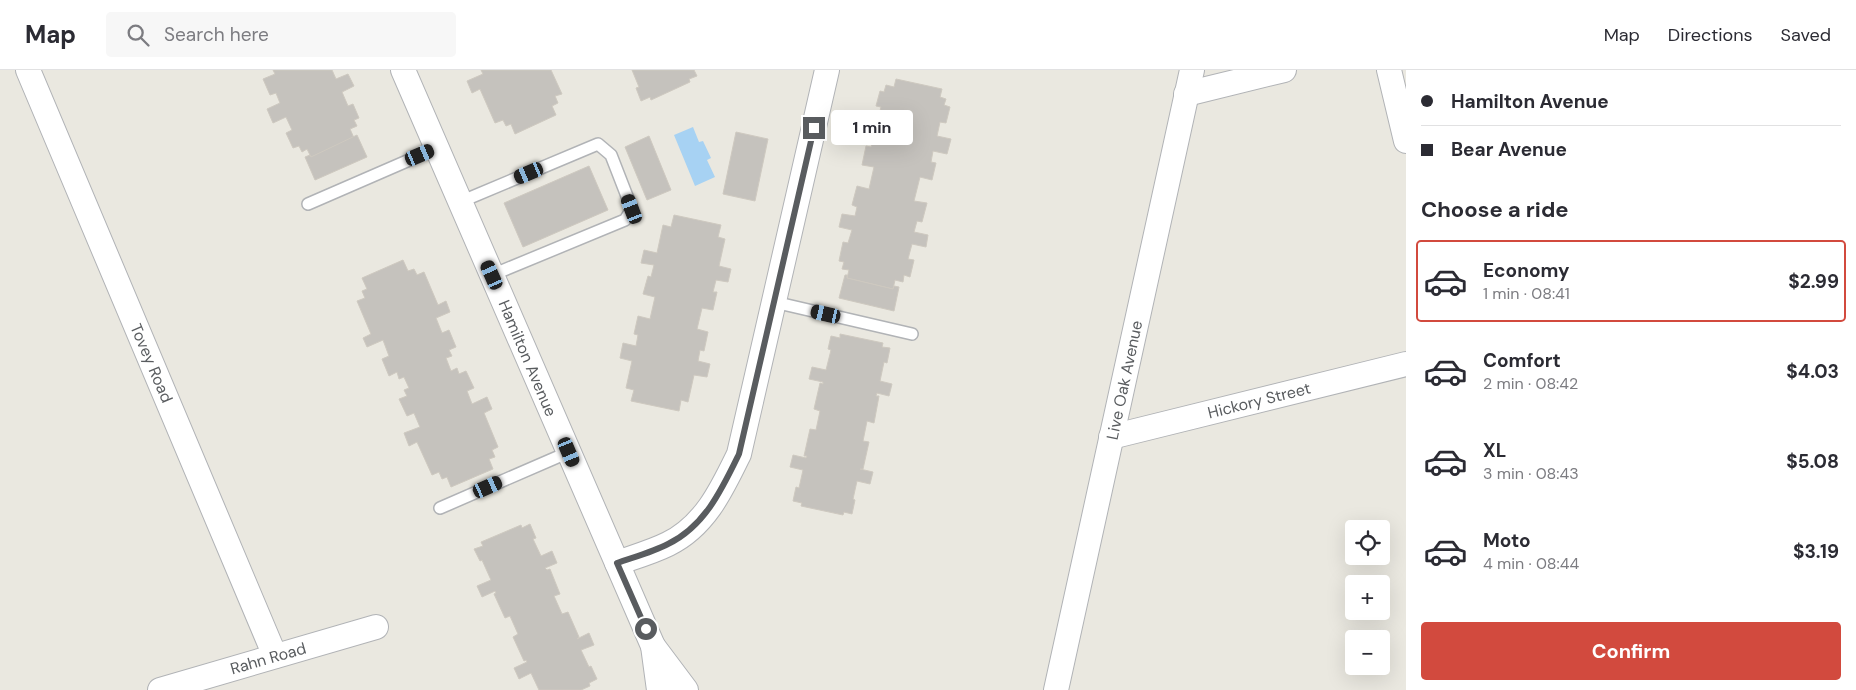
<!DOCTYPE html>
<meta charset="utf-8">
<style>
:root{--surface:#fff;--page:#f7f7f7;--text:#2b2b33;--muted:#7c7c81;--line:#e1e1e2;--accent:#d24a3e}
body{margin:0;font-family:"DM Sans",sans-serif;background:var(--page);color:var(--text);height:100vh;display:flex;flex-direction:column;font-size:19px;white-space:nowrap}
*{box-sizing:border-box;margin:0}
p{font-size:16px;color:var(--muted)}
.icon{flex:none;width:28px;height:28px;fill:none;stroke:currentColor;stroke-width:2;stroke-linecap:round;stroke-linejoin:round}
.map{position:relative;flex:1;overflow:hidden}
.sheet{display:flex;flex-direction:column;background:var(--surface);width:450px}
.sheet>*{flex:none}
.guide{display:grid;align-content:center;height:110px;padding:0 15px;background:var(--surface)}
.tools{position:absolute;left:1345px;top:450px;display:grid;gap:10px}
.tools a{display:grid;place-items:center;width:45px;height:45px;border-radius:5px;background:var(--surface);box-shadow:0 5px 20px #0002;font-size:25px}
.end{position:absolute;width:22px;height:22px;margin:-11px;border:6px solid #595c5f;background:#fff;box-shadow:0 0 0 2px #fff}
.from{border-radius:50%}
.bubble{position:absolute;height:35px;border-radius:5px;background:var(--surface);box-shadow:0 5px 20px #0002;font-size:16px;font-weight:700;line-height:35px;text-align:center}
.car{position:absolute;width:15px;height:30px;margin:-15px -8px;border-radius:6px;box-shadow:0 0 4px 1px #0007;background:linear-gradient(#222 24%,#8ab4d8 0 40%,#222 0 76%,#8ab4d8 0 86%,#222 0)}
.guide b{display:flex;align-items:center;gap:18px;height:48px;font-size:19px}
.guide b+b{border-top:1px solid var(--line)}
.guide i{width:12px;height:12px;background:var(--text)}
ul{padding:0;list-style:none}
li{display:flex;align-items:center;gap:15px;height:82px;margin:0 10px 8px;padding:0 5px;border:2px solid transparent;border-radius:5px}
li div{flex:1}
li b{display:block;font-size:19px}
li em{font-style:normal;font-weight:700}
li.selected{border-color:var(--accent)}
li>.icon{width:45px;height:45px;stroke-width:1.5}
h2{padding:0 15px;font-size:22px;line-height:60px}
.cta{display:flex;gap:10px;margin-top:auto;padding:10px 15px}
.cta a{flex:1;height:58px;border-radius:5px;background:var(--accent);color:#fff;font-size:20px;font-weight:700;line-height:58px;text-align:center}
header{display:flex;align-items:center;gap:30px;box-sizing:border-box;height:70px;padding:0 25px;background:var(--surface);border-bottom:1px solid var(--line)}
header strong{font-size:24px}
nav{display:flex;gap:28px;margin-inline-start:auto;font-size:18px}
.search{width:350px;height:45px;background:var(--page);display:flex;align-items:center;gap:12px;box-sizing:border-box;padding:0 18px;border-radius:5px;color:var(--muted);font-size:19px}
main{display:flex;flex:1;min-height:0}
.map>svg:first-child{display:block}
.water{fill:#a7d2f3}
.building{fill:#c5c2bd;stroke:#cec9c0}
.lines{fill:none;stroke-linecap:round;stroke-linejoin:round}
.lane-casing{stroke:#b1b3b6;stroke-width:14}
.street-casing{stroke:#b1b3b6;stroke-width:26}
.lane{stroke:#fff;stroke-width:11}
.street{stroke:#fff;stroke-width:24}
.route{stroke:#595c5f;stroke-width:6}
.labels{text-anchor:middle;stroke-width:4;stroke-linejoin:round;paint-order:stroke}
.street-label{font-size:16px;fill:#595c5f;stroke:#fff}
</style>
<header>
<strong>Map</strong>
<div class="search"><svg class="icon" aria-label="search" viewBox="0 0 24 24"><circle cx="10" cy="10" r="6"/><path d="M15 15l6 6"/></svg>Search here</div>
<nav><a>Map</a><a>Directions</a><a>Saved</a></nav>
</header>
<main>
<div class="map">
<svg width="1406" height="620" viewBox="0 0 1406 620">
<rect width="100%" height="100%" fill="#eae8e0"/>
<polygon class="water" points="693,57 699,72 703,71 711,88 707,90 715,107 695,116 674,65"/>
<g class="building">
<polygon points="273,0 332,0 336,9 348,4 354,16 342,22 348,36 353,34 359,48 354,50 357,56 350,59 354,68 311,87 307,79 302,82 299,76 293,78 286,63 292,60 286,47 273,53 267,39 280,33 276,23 270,25 263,9 275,4"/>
<polygon points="481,0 551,0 562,24 555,26 558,33 552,36 556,45 515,64 511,54 506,56 503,50 495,53 480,19 472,23 467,11 483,4"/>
<polygon points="632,0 694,0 697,6 689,9 690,12 651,30 650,27 641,31 636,18 639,17"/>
<polygon points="896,9 942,19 940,27 946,29 944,35 950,37 946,53 940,52 937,66 951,69 947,84 933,81 931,92 936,93 932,110 920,107 914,131 927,133 922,152 917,151 914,162 928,165 926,177 912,174 908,189 914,190 910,207 904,205 903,212 895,210 893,219 847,208 849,200 842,199 844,192 839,191 843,172 848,173 852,160 839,157 842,144 855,146 857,137 852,135 857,116 869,119 874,97 862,95 866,76 871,77 874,66 861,63 865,49 877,52 881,37 876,36 880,21 884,22 886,15 894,17"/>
<polygon points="736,62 768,69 755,131 723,124"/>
<polygon points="357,65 367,87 315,110 305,87 310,85 311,87"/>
<polygon points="649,66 671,120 647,130 625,77"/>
<polygon points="589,96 608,140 523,177 504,133"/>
<polygon points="674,145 721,155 718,167 725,169 719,196 731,199 728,212 716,210 713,222 717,222 713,240 702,238 697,259 708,262 704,281 700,280 698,291 710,294 707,307 694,305 688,332 681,330 679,341 631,331 634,320 626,318 632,291 620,288 623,273 636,276 638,265 634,264 638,246 650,249 655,227 643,224 648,206 651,207 654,195 641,193 644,180 657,183 663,155 671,157"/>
<polygon points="403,190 408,201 414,199 417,205 424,202 438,235 446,231 450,242 436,248 442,263 449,260 456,277 449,280 452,286 446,288 451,301 457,298 459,304 466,301 474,318 467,321 472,334 487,327 492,339 484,343 498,377 492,380 495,387 489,389 493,399 451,417 447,407 442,409 439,402 432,405 417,372 409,376 404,363 420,357 414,343 407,346 399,329 407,326 404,320 409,318 404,307 399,309 397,302 389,306 382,289 389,286 383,270 367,277 363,268 371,264 357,231 365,228 362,221 367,219 362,208"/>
<polygon points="845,205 847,205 847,208 893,219 894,216 899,217 894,241 839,228"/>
<polygon points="840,264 883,273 882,277 890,278 887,293 884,292 880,311 892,314 889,326 877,323 876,326 879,326 874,353 867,351 863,371 869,372 863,399 860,399 873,402 870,414 857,411 853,429 855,430 852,444 844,442 843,445 801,436 802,433 793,431 796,417 799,418 803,400 790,397 793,385 806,388 807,386 804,386 810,359 816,360 820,341 814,339 820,313 823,314 823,312 809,309 812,297 826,300 831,280 828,279 831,266 840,268"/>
<polygon points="530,454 536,468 533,469 541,486 552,481 557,493 545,498 547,500 550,499 560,524 554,526 562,544 568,542 579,567 577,569 589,563 594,575 581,580 589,597 591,596 597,609 589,613 590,616 581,620 539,620 531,603 519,609 514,598 527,592 526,590 524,591 513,567 518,564 510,546 505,548 494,524 496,523 495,521 482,527 477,516 491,510 482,490 480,491 474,479 483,476 481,472 521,455 522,458"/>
</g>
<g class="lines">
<defs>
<g id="lane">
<polyline points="460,132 598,74 611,85 632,139 625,150 492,205"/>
<polyline points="308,134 437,78"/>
<polyline points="774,232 912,264"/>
<polyline points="440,438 569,382"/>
</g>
<g id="street">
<polyline points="28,0 275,586"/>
<polyline points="403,0 653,576"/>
<polyline points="1389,0 1406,71"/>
<polyline points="1186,24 1284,0"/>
<polyline points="1111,367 1406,294"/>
<path d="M617,493C634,487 652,482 668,474C705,456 722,419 739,384L827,0"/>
<polyline points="160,620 376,557"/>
<polyline points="659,620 653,576 686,620"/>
<polyline points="1056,620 1192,0"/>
</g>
</defs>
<use href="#lane" class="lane-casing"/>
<use href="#street" class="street-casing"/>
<use href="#lane" class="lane"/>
<use href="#street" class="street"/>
</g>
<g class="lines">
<path class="route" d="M646,559L617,493C634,487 653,482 668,474C705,456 722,419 739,384L814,58"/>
</g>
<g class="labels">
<g class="street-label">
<text transform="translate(528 288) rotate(67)" y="6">Hamilton Avenue</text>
<text transform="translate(152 293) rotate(67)" y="6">Tovey Road</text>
<text transform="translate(1124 310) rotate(-78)" y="6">Live Oak Avenue</text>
<text transform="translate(1259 330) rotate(-14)" y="6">Hickory Street</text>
<text transform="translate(268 588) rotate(-16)" y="6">Rahn Road</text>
</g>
</g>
</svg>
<div class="tools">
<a><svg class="icon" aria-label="locate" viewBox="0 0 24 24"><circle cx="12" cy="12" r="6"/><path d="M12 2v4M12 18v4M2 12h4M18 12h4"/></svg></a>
<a>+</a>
<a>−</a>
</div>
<i class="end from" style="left:646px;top:559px"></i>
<i class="end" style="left:814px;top:58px"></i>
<div class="bubble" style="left:831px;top:40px;width:82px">1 min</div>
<i class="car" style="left:420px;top:85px;rotate:67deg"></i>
<i class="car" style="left:529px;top:103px;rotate:247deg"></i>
<i class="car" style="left:632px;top:139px;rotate:339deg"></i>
<i class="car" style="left:492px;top:205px;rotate:336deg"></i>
<i class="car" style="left:826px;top:244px;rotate:283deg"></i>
<i class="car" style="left:569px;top:382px;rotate:157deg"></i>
<i class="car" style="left:488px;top:417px;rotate:66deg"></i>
</div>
<section class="sheet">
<div class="guide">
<b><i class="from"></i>Hamilton Avenue</b>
<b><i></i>Bear Avenue</b>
</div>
<h2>Choose a ride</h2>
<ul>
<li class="selected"><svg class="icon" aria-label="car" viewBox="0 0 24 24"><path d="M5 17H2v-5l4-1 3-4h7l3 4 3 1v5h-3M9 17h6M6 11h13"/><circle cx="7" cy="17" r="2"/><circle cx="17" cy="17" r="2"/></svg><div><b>Economy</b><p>1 min · 08:41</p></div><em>$2.99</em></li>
<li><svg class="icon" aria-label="car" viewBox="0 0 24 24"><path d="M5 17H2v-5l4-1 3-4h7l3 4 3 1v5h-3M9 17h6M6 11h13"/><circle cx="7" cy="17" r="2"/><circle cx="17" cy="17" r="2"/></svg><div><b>Comfort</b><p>2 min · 08:42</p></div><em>$4.03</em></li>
<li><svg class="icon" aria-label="car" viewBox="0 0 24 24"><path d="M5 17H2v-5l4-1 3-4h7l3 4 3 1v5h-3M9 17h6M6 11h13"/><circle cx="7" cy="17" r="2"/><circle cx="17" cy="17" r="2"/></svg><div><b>XL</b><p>3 min · 08:43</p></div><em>$5.08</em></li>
<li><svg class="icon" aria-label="car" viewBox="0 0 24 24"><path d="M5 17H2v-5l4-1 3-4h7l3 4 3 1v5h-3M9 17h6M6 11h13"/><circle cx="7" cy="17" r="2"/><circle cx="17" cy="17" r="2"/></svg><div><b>Moto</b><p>4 min · 08:44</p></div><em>$3.19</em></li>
</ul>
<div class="cta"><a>Confirm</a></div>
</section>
</main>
